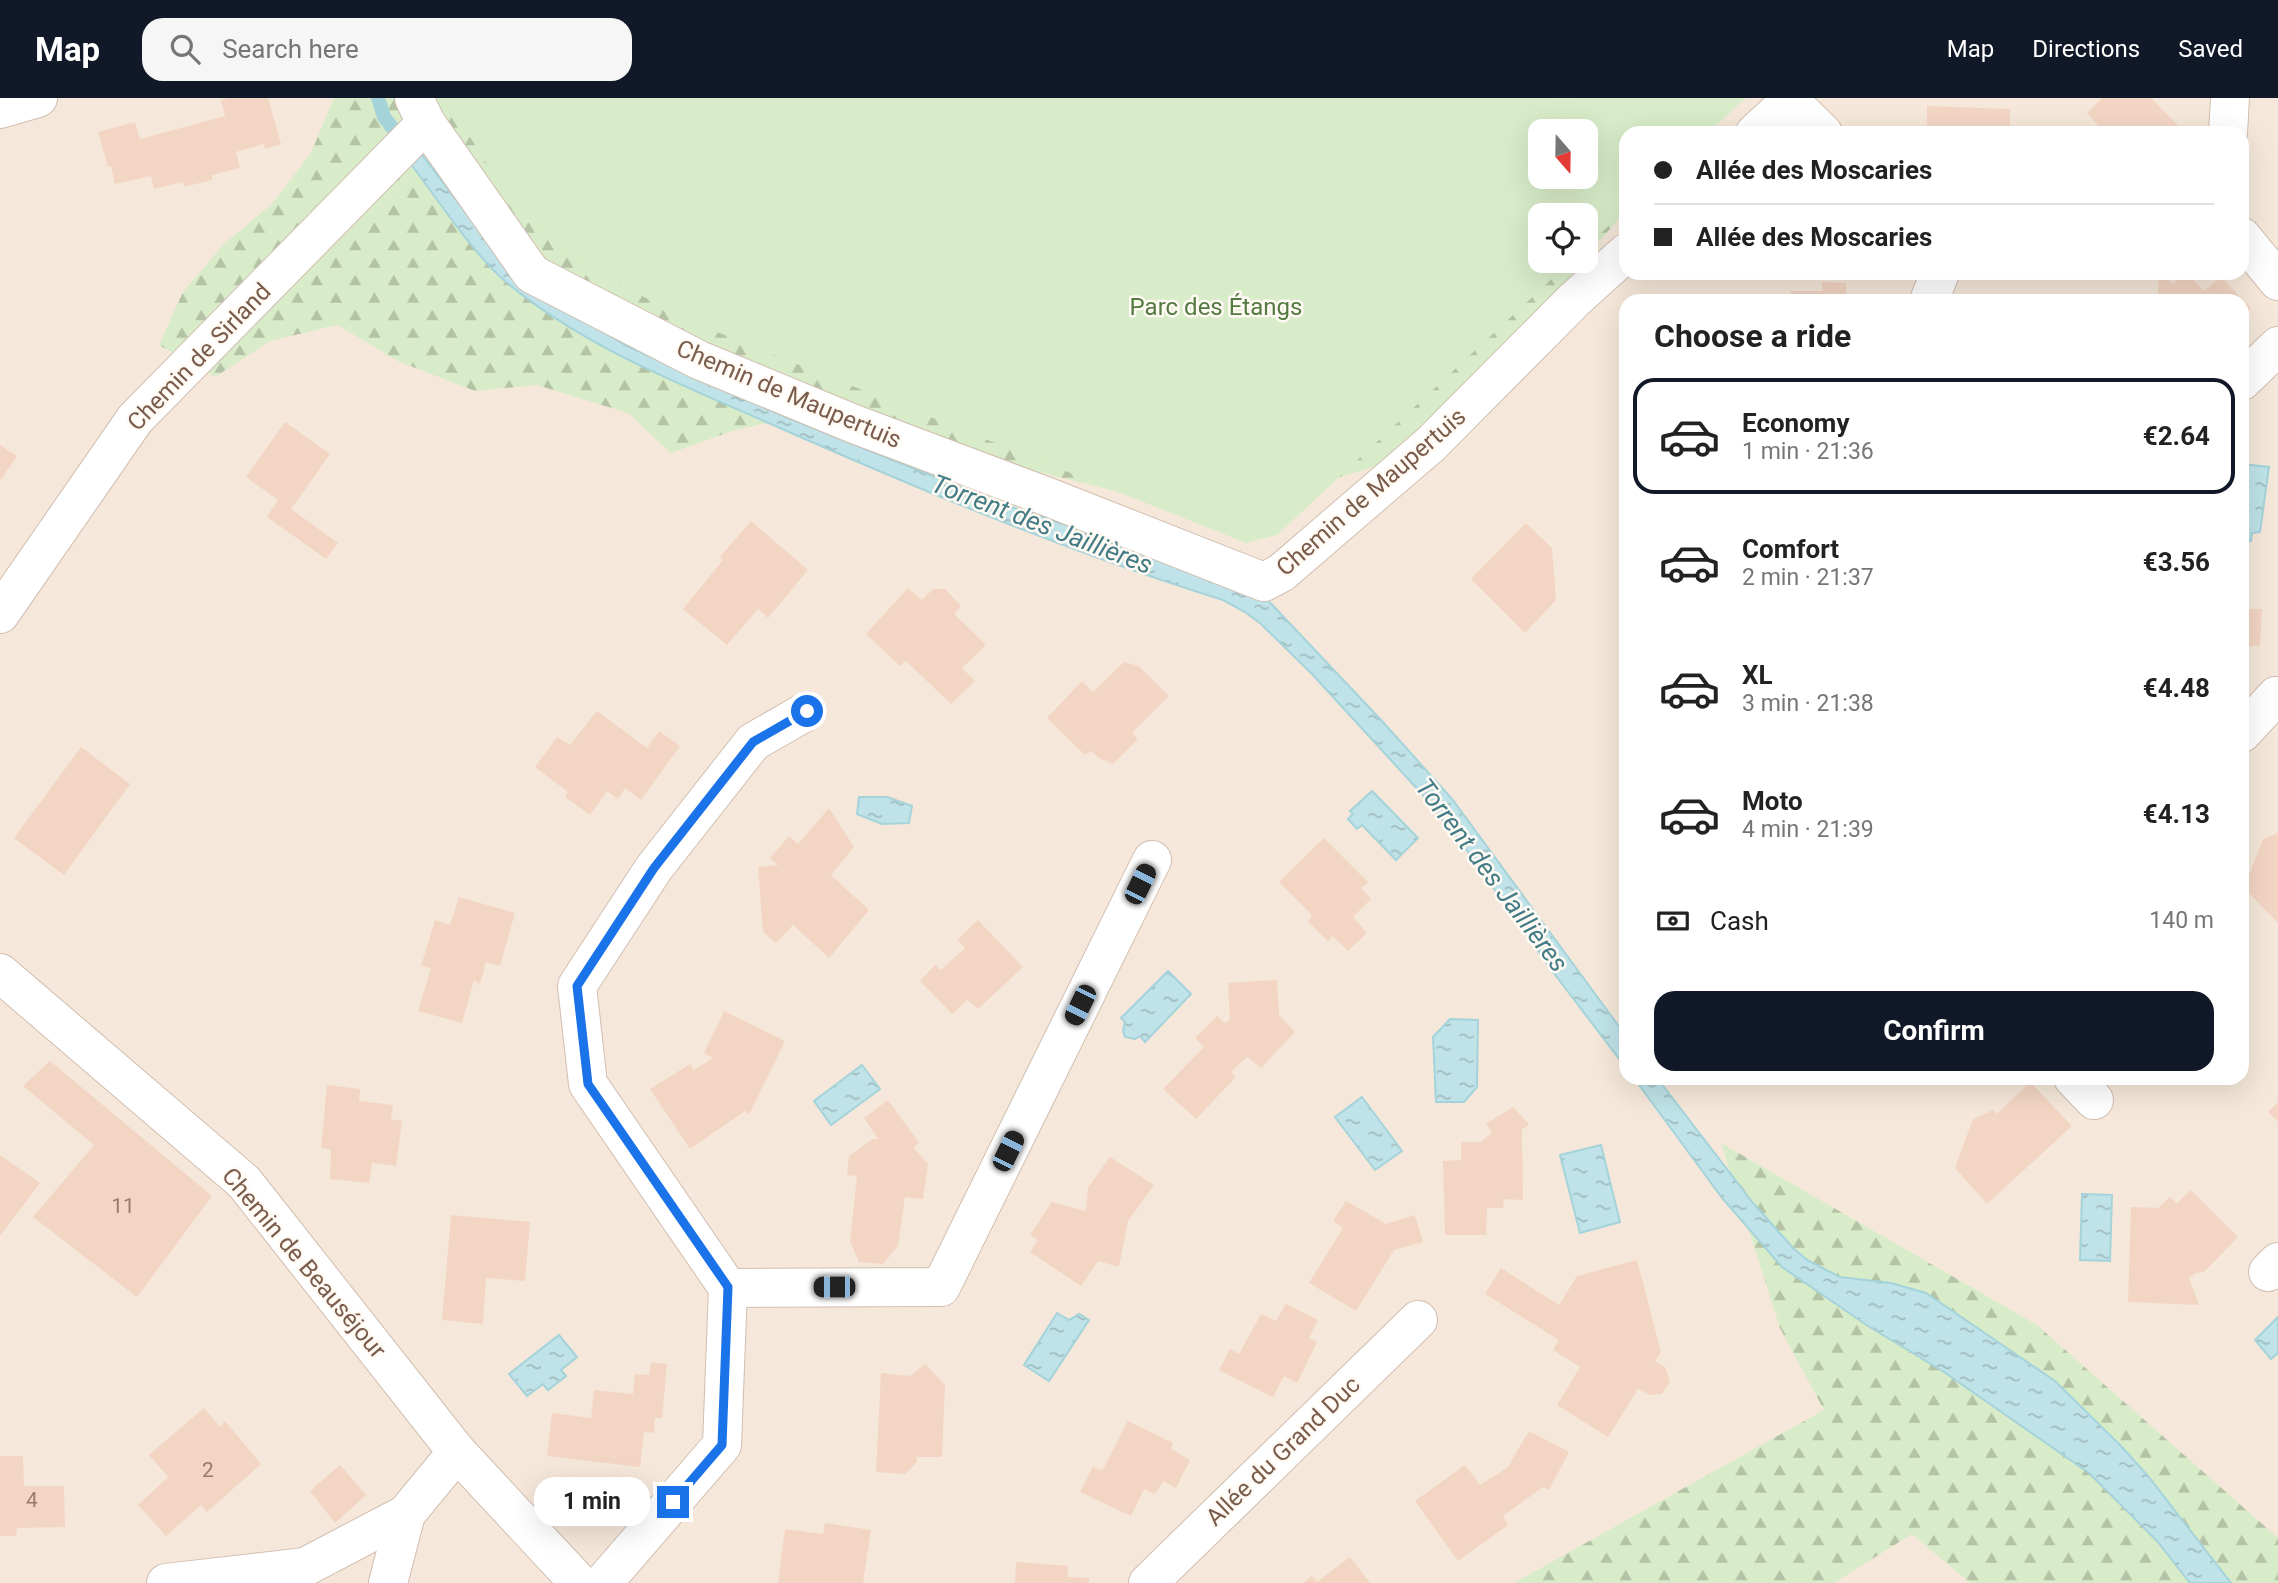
<!DOCTYPE html>
<meta charset="utf-8">
<style>
:root{--surface:#fff;--page:#f6f6f6;--text:#222;--muted:#767676;--line:#e0e0e0;--accent:#111827}
body{margin:0;font-family:Roboto,sans-serif;background:var(--page);color:var(--text);height:100vh;display:flex;flex-direction:column;font-size:26px;white-space:nowrap}
*{box-sizing:border-box;margin:0}
p{font-size:23px;color:var(--muted)}
.icon{flex:none;width:38px;height:38px;fill:none;stroke:currentColor;stroke-width:2;stroke-linecap:round;stroke-linejoin:round}
.map{position:relative;flex:1;overflow:hidden}
.drawer{position:absolute;left:1619px;top:196px;width:630px;height:791px;display:flex;flex-direction:column;background:var(--surface);border-radius:21px;box-shadow:0 7px 28px #0002}
.drawer>*{flex:none}
.banner{position:absolute;left:1619px;top:28px;width:630px;height:154px;border-radius:21px;box-shadow:0 7px 28px #0002;display:grid;align-content:center;height:154px;padding:0 35px;background:var(--surface)}
.needle{width:46px;rotate:160deg}
.controls{position:absolute;left:1528px;top:21px;display:grid;gap:14px}
.controls a{display:grid;place-items:center;width:70px;height:70px;border-radius:14px;background:var(--surface);box-shadow:0 7px 28px #0002;font-size:35px}
.end{position:absolute;width:32px;height:32px;margin:-16px;border:9px solid #1a73e8;background:#fff;box-shadow:0 0 0 4px #fff}
.from{border-radius:50%}
.bubble{position:absolute;height:49px;border-radius:21px;background:var(--surface);box-shadow:0 7px 28px #0002;font-size:23px;font-weight:700;line-height:49px;text-align:center}
.car{position:absolute;width:21px;height:42px;margin:-21px -10px;border-radius:9px;box-shadow:0 0 5px 2px #0007;background:linear-gradient(#222 24%,#8ab4d8 0 40%,#222 0 76%,#8ab4d8 0 86%,#222 0)}
.banner b{display:flex;align-items:center;gap:24px;height:66px;font-size:26px}
.banner b+b{border-top:2px solid var(--line)}
.banner i{width:18px;height:18px;background:var(--text)}
ul{padding:0;list-style:none}
li{display:flex;align-items:center;gap:21px;height:116px;margin:0 14px 10px;padding:0 21px;border:4px solid transparent;border-radius:21px}
li div{flex:1}
li b{display:block;font-size:26px}
li em{font-style:normal;font-weight:700}
li.current{border-color:var(--accent)}
li>.icon{width:63px;height:63px;stroke-width:1.5}
h2{padding:0 35px;font-size:32px;line-height:84px}
.pay{display:flex;align-items:center;gap:18px;height:77px;padding:0 35px;font-size:26px}
.pay p{margin-inline-start:auto}
.cta{display:flex;gap:14px;margin-top:auto;padding:14px 35px}
.cta a{flex:1;height:80px;border-radius:21px;background:var(--accent);color:#fff;font-size:28px;font-weight:700;line-height:80px;text-align:center}
header{display:flex;align-items:center;gap:42px;box-sizing:border-box;height:98px;padding:0 35px;background:var(--accent);color:#fff}
header strong{font-size:33px}
nav{display:flex;gap:38px;margin-inline-start:auto;font-size:24px}
.search{width:490px;height:63px;background:var(--page);display:flex;align-items:center;gap:18px;box-sizing:border-box;padding:0 24px;border-radius:21px;color:var(--muted);font-size:26px}
.map>svg:first-child{display:block}
.residential{fill:#f5e8da;fill-rule:evenodd}
.forest{fill:url(#forest-firs);fill-rule:evenodd}
.park{fill:#d8ecc9;fill-rule:evenodd}
.water{fill:url(#water-ripples);stroke:#a5d3da;stroke-width:2}
.lines{fill:none;stroke-linecap:round;stroke-linejoin:round}
.stream{stroke:#a5d3da;stroke-width:14}
.building{fill:#f3d5c3}
.minor-casing{stroke:#d1beb0;stroke-width:40}
.tertiary-casing{stroke:#d1beb0;stroke-width:40}
.minor{stroke:#fff;stroke-width:38}
.tertiary{stroke:#fff;stroke-width:38}
.route{stroke:#1a73e8;stroke-width:9}
.labels{text-anchor:middle;stroke-width:5;stroke-linejoin:round;paint-order:stroke}
.number-label{font-size:21px;fill:#987a6a}
.park-label{font-size:24px;fill:#537a41;stroke:#fffaf3}
.street-label{font-size:24px;fill:#7a5c4d;stroke:#fffaf3}
.water-label{font-size:26px;font-style:italic;fill:#437c86;stroke:#fffaf3}
</style>
<header>
<strong>Map</strong>
<div class="search"><svg class="icon" aria-label="search" viewBox="0 0 24 24"><circle cx="10" cy="10" r="6"/><path d="M15 15l6 6"/></svg>Search here</div>
<nav><a>Map</a><a>Directions</a><a>Saved</a></nav>
</header>
<div class="map">
<svg width="2278" height="1485" viewBox="0 0 2278 1485">
<defs>
<pattern id="forest-firs" width="22" height="20" patternUnits="userSpaceOnUse" patternTransform="scale(1.75)"><rect width="22" height="20" fill="#d8ecc9"/><path d="M5 1l3.5 6h-7zM16 11l3.5 6h-7z" fill="#b4c2a5"/></pattern>
<pattern id="water-ripples" width="26" height="14" patternUnits="userSpaceOnUse" patternTransform="scale(1.75)"><rect width="26" height="14" fill="#bfe3e8"/><path d="M2 4q2-2 4 0t4 0M15 11q2-2 4 0t4 0" fill="none" stroke="#a0bbbe"/></pattern>
</defs>
<rect width="100%" height="100%" fill="#fdf6ec"/>
<path class="residential" d="M0,0H2278V1485H0ZM1540,33H1586V79H1540ZM1626,35H2242V175H1626ZM1540,117H1586V163H1540ZM1626,203H2242V980H1626Z"/>
<g class="forest">
<path d="M334,0H1732L1626,35V113L1586,158V117H1540V163H1582L1529,232L1388,365L1329,382L1265,394H1119L994,363L792,319L732,333L671,355L628,315L537,287L475,293L400,264L337,227L270,243L215,279L159,247L183,194L223,147L273,105L311,55ZM1540,33H1586V79H1540Z"/>
<polygon points="1721,1045 2037,1227 2278,1440 2278,1485 1970,1485 1912,1436 1834,1485 1514,1485 1824,1312 1780,1230"/>
</g>
<path class="park" d="M450,0H1746L1708,35H1626V112L1586,149V117H1540V163H1571L1277,437L1246,445L702,228L600,177L546,138L500,86L461,25ZM1540,33H1586V79H1540Z"/>
<g class="water">
<path d="M420,54L475,127L575,217L627,248L786,319L1002,406L1149,453L1262,496L1382,623L1452,701L1626,938V970L1550,870L1468,754L1421,695L1312,576L1261,526L1245,514L1223,502C1072,455 925,394 780,330C686,288 586,251 506,184C472,155 438,101 410,65Z"/>
<polygon points="2242,366 2269,369 2260,434 2252,435 2251,443 2242,441"/>
<polygon points="1372,693 1418,740 1396,762 1362,727 1357,731 1348,721 1353,716 1350,713"/>
<polygon points="859,699 887,699 912,708 909,725 882,726 857,716"/>
<polygon points="1168,873 1191,896 1145,944 1140,938 1135,941 1125,939 1123,933 1125,924 1121,920"/>
<polygon points="1450,921 1478,922 1477,989 1464,1004 1436,1004 1433,939"/>
<polygon points="862,967 880,991 831,1027 814,1003"/>
<polygon points="1634,980 1657,980 1753,1105 1793,1150 1807,1162 1840,1179 1891,1185 1926,1195 2055,1283 2122,1349 2148,1378 2231,1485 2190,1485 2157,1443 2089,1375 1944,1274 1868,1228 1782,1169 1722,1100"/>
<polygon points="1362,999 1402,1053 1375,1072 1335,1019"/>
<polygon points="1601,1047 1620,1124 1580,1135 1560,1057"/>
<polygon points="2082,1096 2112,1097 2110,1163 2080,1162"/>
<polygon points="1057,1215 1069,1222 1079,1216 1089,1222 1049,1283 1024,1267"/>
<polygon points="2278,1219 2278,1255 2271,1261 2255,1242"/>
<polygon points="559,1237 577,1259 561,1272 566,1278 548,1292 543,1286 527,1298 509,1276"/>
</g>
<g class="lines">
<polyline class="stream" points="378,0 384,19 405,46"/>
</g>
<g class="building">
<polygon points="228,0 268,0 281,46 265,51 264,46 236,54 240,70 212,77 212,82 184,89 183,84 154,91 151,78 115,86 111,68 108,69 98,34 135,24 140,41 225,18 221,2"/>
<polygon points="2102,0 2151,0 2185,35 2105,35 2087,15"/>
<polygon points="1927,8 2010,11 2010,35 1927,35"/>
<polygon points="2159,175 2162,175 2172,186 2187,175 2204,193 2221,179 2251,210 2242,219 2242,203 2161,203 2158,199"/>
<polygon points="1822,184 1846,185 1846,197 1863,197 1863,203 1790,203 1791,193 1822,193"/>
<polygon points="285,324 330,356 291,411 338,445 326,461 267,419 278,402 246,379"/>
<polygon points="0,347 17,358 0,383"/>
<polygon points="751,423 808,472 768,520 758,511 727,547 683,511 723,462 720,459"/>
<polygon points="1526,425 1552,450 1556,502 1525,535 1471,481"/>
<polygon points="908,490 922,502 933,491 945,491 961,508 954,516 986,547 962,570 975,583 951,606 906,563 900,568 866,536"/>
<polygon points="2242,511 2262,511 2260,548 2242,548"/>
<polygon points="1124,564 1139,568 1169,598 1132,635 1138,641 1113,666 1099,660 1091,653 1085,657 1047,620 1082,583 1093,594"/>
<polygon points="597,613 647,650 659,633 680,648 641,702 625,690 618,701 607,693 590,717 565,699 568,694 535,669 557,639 570,647"/>
<polygon points="81,649 130,686 64,777 14,740"/>
<polygon points="829,710 854,749 831,777 869,812 829,860 793,827 776,845 763,834 758,769 778,767 770,760 789,738 798,746"/>
<polygon points="2278,735 2278,825 2244,790 2263,741"/>
<polygon points="1324,740 1368,784 1361,790 1371,801 1353,819 1367,835 1348,853 1333,838 1328,843 1308,824 1312,817 1279,784"/>
<polygon points="459,799 515,815 500,868 486,864 480,886 474,882 462,925 418,913 431,870 421,868 435,822 450,827"/>
<polygon points="978,822 1023,869 978,911 967,902 952,916 920,883 935,867 941,872 965,850 957,842"/>
<polygon points="1277,882 1279,917 1295,934 1261,970 1247,959 1231,974 1236,979 1196,1021 1163,991 1204,949 1195,940 1217,918 1225,925 1230,921 1228,885"/>
<polygon points="724,913 785,943 749,1017 745,1013 690,1051 650,991 690,966 694,972 713,960 704,955"/>
<polygon points="50,963 212,1098 137,1199 33,1119 94,1047 23,988"/>
<polygon points="2030,984 2072,1028 1987,1106 1955,1070 1973,1021 1993,1012 1997,1016"/>
<polygon points="327,987 360,991 359,1003 393,1007 391,1021 402,1023 396,1068 372,1065 369,1085 330,1081 331,1052 321,1050"/>
<polygon points="888,1002 919,1045 913,1049 928,1066 923,1101 905,1099 898,1148 883,1166 859,1164 850,1143 857,1078 847,1077 849,1058 873,1041 878,1041 864,1020"/>
<polygon points="2278,1004 2278,1023 2268,1014"/>
<polygon points="1513,1009 1529,1026 1522,1032 1523,1102 1503,1101 1504,1110 1487,1110 1486,1137 1445,1137 1443,1063 1461,1062 1461,1044 1480,1044 1492,1035 1486,1026"/>
<polygon points="0,1057 40,1085 0,1138"/>
<polygon points="1110,1059 1154,1087 1128,1123 1119,1169 1098,1163 1081,1188 1030,1154 1038,1142 1030,1137 1052,1104 1086,1113 1088,1090"/>
<polygon points="2191,1092 2238,1139 2204,1174 2196,1175 2189,1180 2199,1207 2128,1204 2131,1109 2158,1110 2170,1099 2177,1105"/>
<polygon points="1346,1103 1386,1126 1415,1117 1423,1144 1394,1152 1356,1213 1309,1185 1343,1130 1333,1123"/>
<polygon points="451,1117 530,1124 525,1183 486,1180 483,1226 442,1222"/>
<polygon points="1637,1162 1661,1254 1655,1263 1665,1269 1670,1284 1662,1296 1650,1297 1638,1291 1608,1339 1557,1307 1580,1269 1553,1252 1559,1242 1485,1196 1501,1170 1559,1207 1577,1178"/>
<polygon points="1286,1206 1318,1222 1309,1240 1317,1244 1297,1285 1284,1278 1273,1299 1219,1272 1230,1251 1239,1256 1261,1216 1276,1223"/>
<polygon points="651,1264 667,1266 662,1320 655,1320 654,1335 644,1334 640,1369 547,1358 552,1315 591,1320 594,1292 633,1296 635,1276 649,1277"/>
<polygon points="925,1266 945,1287 942,1359 917,1359 917,1364 905,1376 876,1374 881,1275 910,1278"/>
<polygon points="204,1310 220,1329 225,1323 261,1366 207,1414 201,1407 166,1438 138,1407 168,1379 149,1357"/>
<polygon points="1128,1323 1173,1345 1171,1351 1190,1362 1176,1390 1163,1383 1155,1396 1144,1391 1131,1418 1080,1394 1093,1369 1102,1373"/>
<polygon points="1529,1333 1569,1354 1549,1392 1543,1389 1503,1418 1508,1427 1458,1463 1415,1403 1465,1367 1480,1387 1507,1370"/>
<polygon points="0,1358 23,1358 24,1388 64,1388 65,1429 17,1430 16,1438 0,1438"/>
<polygon points="340,1367 366,1397 335,1425 310,1393"/>
<polygon points="825,1425 871,1432 863,1485 778,1485 785,1431 823,1436"/>
<polygon points="1350,1459 1370,1485 1303,1485 1312,1478 1317,1484"/>
<polygon points="1016,1464 1068,1468 1068,1479 1089,1480 1089,1485 1015,1485"/>
</g>
<g class="lines">
<defs>
<g id="minor">
<polyline points="414,0 426,25"/>
<polyline points="1790,3 1823,35"/>
<polyline points="0,11 38,0"/>
<polyline points="2228,35 2230,0"/>
<polyline points="2242,139 2278,183"/>
<polyline points="1929,203 1940,175"/>
<polyline points="2242,283 2278,248"/>
<polyline points="2242,635 2276,598 2278,599"/>
<polyline points="0,875 244,1084 457,1354 579,1485"/>
<polyline points="2073,980 2094,1002"/>
<polyline points="2268,1174 2278,1164"/>
<polyline points="728,1190 941,1189 1152,762"/>
<polyline points="166,1485 305,1469 406,1416 457,1354"/>
<polyline points="388,1485 406,1416"/>
<polyline points="603,1485 722,1347 728,1190 588,986 577,888 654,770 753,644 807,613"/>
<polyline points="1148,1485 1418,1222"/>
</g>
<g id="tertiary">
<polyline points="1755,35 1793,0"/>
<polyline points="0,516 135,321 426,25 532,176 699,262 854,326 1048,399 1264,484 1281,475 1431,346 1574,202 1626,155"/>
</g>
</defs>
<use href="#minor" class="minor-casing"/>
<use href="#tertiary" class="tertiary-casing"/>
<use href="#minor" class="minor"/>
<use href="#tertiary" class="tertiary"/>
</g>
<g class="lines">
<polyline class="route" points="673,1404 722,1347 728,1189 588,986 577,888 654,770 753,644 807,613"/>
</g>
<g class="labels">
<g class="number-label">
<text x="123" y="1115">11</text>
<text x="208" y="1379">2</text>
<text x="32" y="1409">4</text>
</g>
<g class="park-label">
<text x="1216" y="217">Parc des Étangs</text>
</g>
<g class="street-label">
<text transform="translate(199 259) rotate(-46)" y="8">Chemin de Sirland</text>
<text transform="translate(789 296) rotate(23)" y="8">Chemin de Maupertuis</text>
<text transform="translate(1371 394) rotate(-41)" y="8">Chemin de Maupertuis</text>
<text transform="translate(304 1165) rotate(50)" y="8">Chemin de Beauséjour</text>
<text transform="translate(1283 1353) rotate(-44)" y="8">Allée du Grand Duc</text>
</g>
<g class="water-label">
<text transform="translate(1042 426) rotate(21)" y="9">Torrent des Jaillières</text>
<text transform="translate(1492 777) rotate(53)" y="9">Torrent des Jaillières</text>
</g>
</g>
</svg>
<div class="controls">
<a><svg class="needle" viewBox="-14 -14 28 28"><path d="M0-13l5 13h-10z" fill="#e53935"/><path d="M0 13l5-13h-10z" fill="#767676"/></svg></a>
<a><svg class="icon" aria-label="locate" viewBox="0 0 24 24"><circle cx="12" cy="12" r="6"/><path d="M12 2v4M12 18v4M2 12h4M18 12h4"/></svg></a>
</div>
<i class="end from" style="left:807px;top:613px"></i>
<i class="end" style="left:673px;top:1404px"></i>
<div class="bubble" style="left:534px;top:1379px;width:116px">1 min</div>
<i class="car" style="left:1140px;top:786px;rotate:26deg"></i>
<i class="car" style="left:1080px;top:907px;rotate:206deg"></i>
<i class="car" style="left:1008px;top:1053px;rotate:26deg"></i>
<i class="car" style="left:834px;top:1189px;rotate:270deg"></i>
<div class="banner">
<b><i class="from"></i>Allée des Moscaries</b>
<b><i></i>Allée des Moscaries</b>
</div>
<section class="drawer">
<h2>Choose a ride</h2>
<ul>
<li class="current"><svg class="icon" aria-label="car" viewBox="0 0 24 24"><path d="M5 17H2v-5l4-1 3-4h7l3 4 3 1v5h-3M9 17h6M6 11h13"/><circle cx="7" cy="17" r="2"/><circle cx="17" cy="17" r="2"/></svg><div><b>Economy</b><p>1 min · 21:36</p></div><em>€2.64</em></li>
<li><svg class="icon" aria-label="car" viewBox="0 0 24 24"><path d="M5 17H2v-5l4-1 3-4h7l3 4 3 1v5h-3M9 17h6M6 11h13"/><circle cx="7" cy="17" r="2"/><circle cx="17" cy="17" r="2"/></svg><div><b>Comfort</b><p>2 min · 21:37</p></div><em>€3.56</em></li>
<li><svg class="icon" aria-label="car" viewBox="0 0 24 24"><path d="M5 17H2v-5l4-1 3-4h7l3 4 3 1v5h-3M9 17h6M6 11h13"/><circle cx="7" cy="17" r="2"/><circle cx="17" cy="17" r="2"/></svg><div><b>XL</b><p>3 min · 21:38</p></div><em>€4.48</em></li>
<li><svg class="icon" aria-label="car" viewBox="0 0 24 24"><path d="M5 17H2v-5l4-1 3-4h7l3 4 3 1v5h-3M9 17h6M6 11h13"/><circle cx="7" cy="17" r="2"/><circle cx="17" cy="17" r="2"/></svg><div><b>Moto</b><p>4 min · 21:39</p></div><em>€4.13</em></li>
</ul>
<div class="pay"><svg class="icon" aria-label="cash" viewBox="0 0 24 24"><path d="M3 7h18v10H3z"/><circle cx="12" cy="12" r="2"/></svg>Cash<p>140 m</p></div>
<div class="cta"><a>Confirm</a></div>
</section>
</div>
